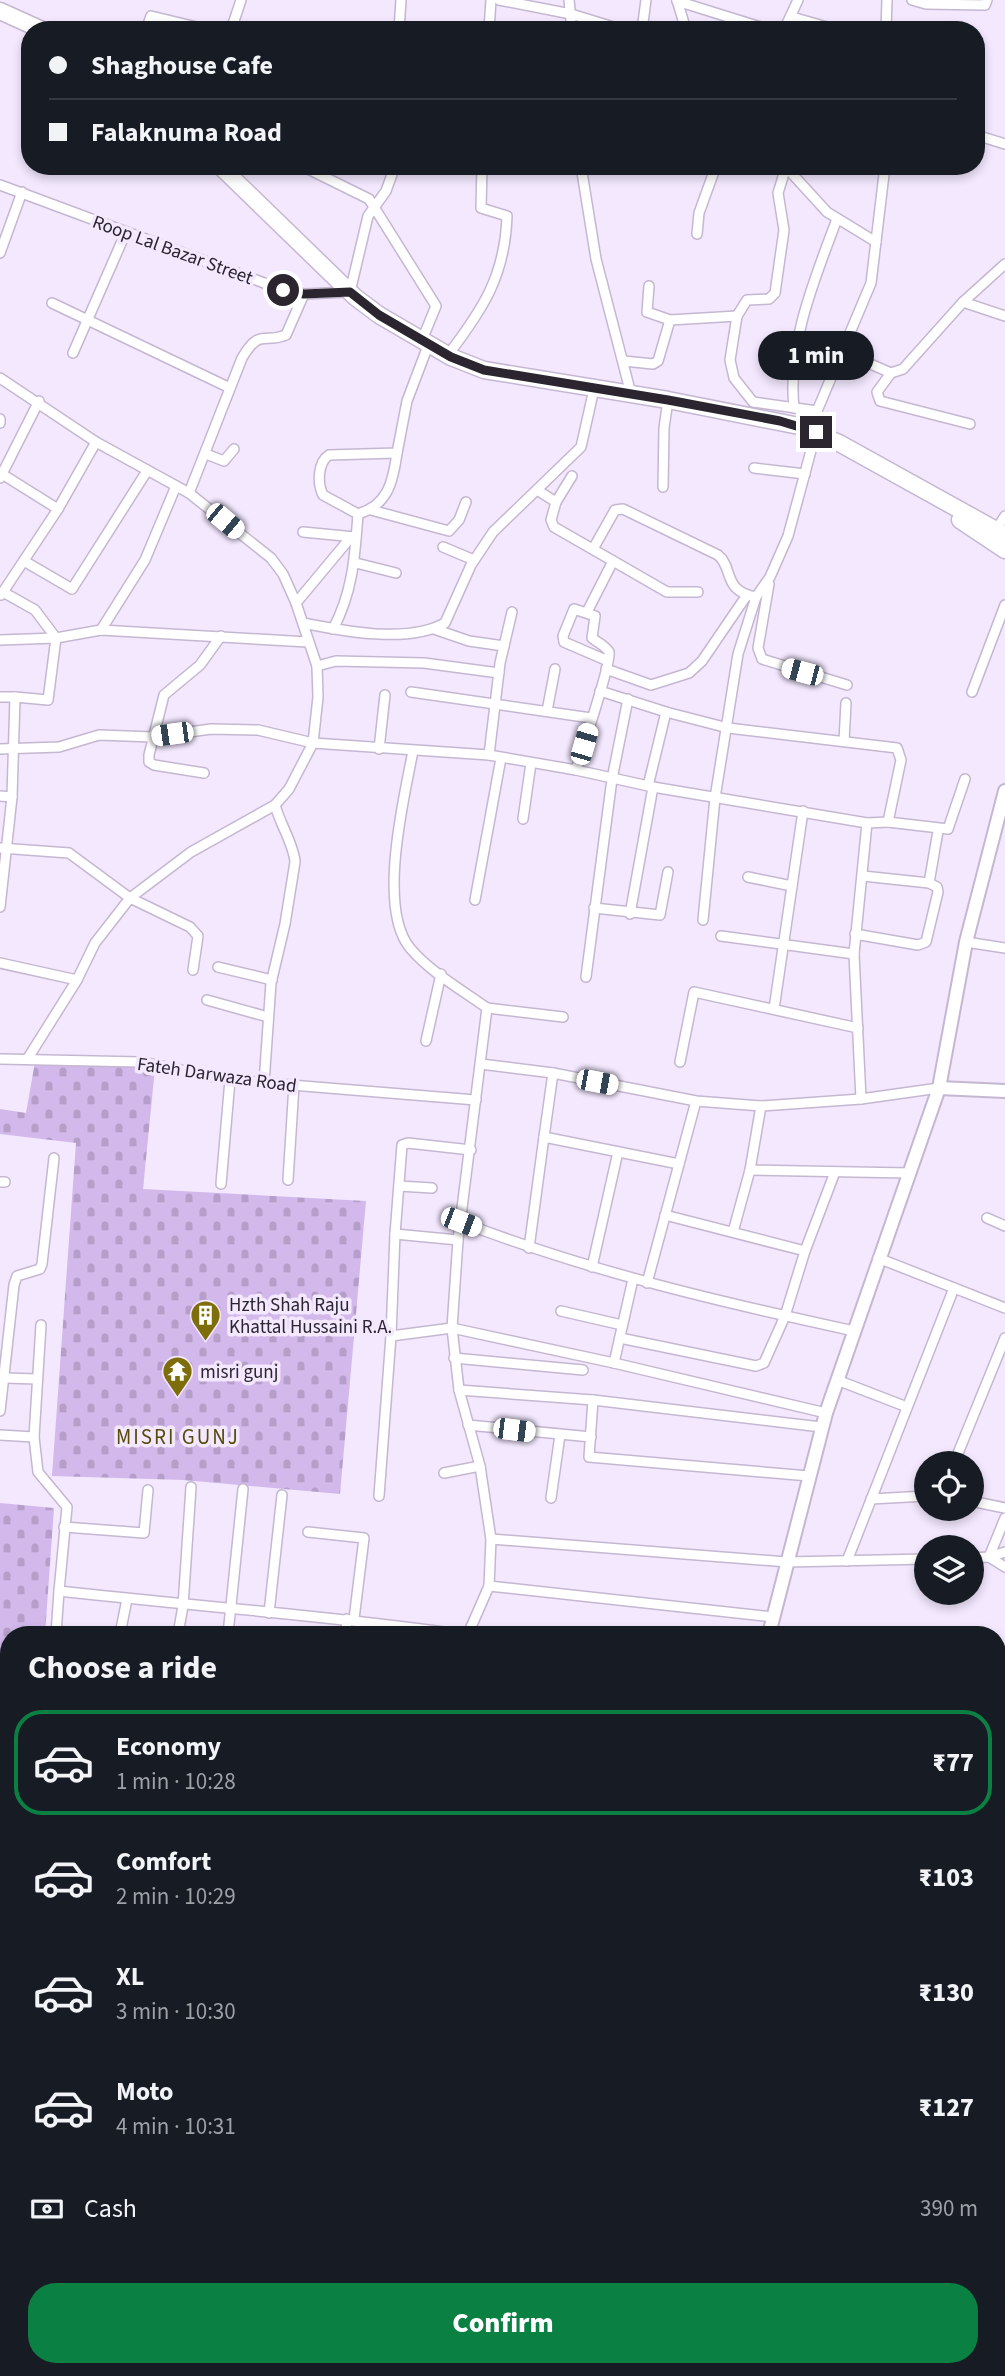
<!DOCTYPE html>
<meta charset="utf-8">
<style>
:root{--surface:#171b24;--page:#242831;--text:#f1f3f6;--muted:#9ea1a6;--line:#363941;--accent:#0b8043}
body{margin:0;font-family:"Source Sans 3",sans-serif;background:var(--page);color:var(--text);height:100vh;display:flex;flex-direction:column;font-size:26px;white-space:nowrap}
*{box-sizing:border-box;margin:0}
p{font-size:23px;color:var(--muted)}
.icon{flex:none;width:38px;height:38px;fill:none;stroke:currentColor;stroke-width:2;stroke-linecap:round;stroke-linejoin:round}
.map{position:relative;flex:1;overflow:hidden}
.details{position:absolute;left:0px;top:1626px;width:1006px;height:751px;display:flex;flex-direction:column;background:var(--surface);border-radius:28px 28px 0 0;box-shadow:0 4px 10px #0003}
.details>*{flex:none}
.hud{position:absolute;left:21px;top:21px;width:964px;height:154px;border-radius:28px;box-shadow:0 4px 10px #0003;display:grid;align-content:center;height:154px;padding:0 28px;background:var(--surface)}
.tools{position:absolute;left:914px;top:1451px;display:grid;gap:14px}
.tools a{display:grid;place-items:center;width:70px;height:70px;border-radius:50%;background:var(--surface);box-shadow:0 4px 10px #0003;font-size:35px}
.end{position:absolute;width:32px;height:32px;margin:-16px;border:9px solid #2a252f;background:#fff;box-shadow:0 0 0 4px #fff}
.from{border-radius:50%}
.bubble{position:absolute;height:49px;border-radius:24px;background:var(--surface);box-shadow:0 4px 10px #0003;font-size:23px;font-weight:800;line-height:49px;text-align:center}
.car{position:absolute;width:21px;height:42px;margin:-21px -10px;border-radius:9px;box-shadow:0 0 5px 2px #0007;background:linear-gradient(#fff 24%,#345 0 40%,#fff 0 76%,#345 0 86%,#fff 0)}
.hud b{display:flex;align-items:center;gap:24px;height:66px;font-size:26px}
.hud b+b{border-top:2px solid var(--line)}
.hud i{width:18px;height:18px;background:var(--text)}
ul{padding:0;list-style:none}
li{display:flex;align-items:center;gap:21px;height:105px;margin:0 14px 10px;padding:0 14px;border:4px solid transparent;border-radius:28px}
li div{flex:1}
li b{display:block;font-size:26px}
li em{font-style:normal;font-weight:800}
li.active{border-color:var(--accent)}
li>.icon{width:63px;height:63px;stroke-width:1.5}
h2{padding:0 28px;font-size:32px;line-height:84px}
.pay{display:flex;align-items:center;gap:18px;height:77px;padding:0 28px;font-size:26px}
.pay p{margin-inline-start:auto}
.primary-button{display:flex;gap:14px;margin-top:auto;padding:14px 28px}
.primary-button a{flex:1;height:80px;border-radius:28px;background:var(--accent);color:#fff;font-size:28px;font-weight:800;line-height:80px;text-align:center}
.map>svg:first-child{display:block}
.cemetery{fill:url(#cemetery-stones)}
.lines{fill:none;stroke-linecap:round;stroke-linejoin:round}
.street-casing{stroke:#c5b7d1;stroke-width:12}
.secondary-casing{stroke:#c5b7d1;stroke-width:16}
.highway-casing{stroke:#c5b7d1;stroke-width:19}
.street{stroke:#fff;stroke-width:9}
.secondary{stroke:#fff;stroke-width:12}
.highway{stroke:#fff;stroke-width:16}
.route{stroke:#2a252f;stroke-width:9}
.labels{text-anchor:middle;stroke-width:7;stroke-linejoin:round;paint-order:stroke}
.street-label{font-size:19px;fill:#2a252f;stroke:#f3e8fe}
.poi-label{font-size:19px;fill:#2a252f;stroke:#f3e8fe;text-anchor:start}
.neighbourhood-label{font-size:21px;letter-spacing:2px;fill:#564b0a;stroke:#f3e8fe}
</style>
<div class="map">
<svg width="1005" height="2376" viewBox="0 0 1005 2376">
<defs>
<pattern id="cemetery-stones" width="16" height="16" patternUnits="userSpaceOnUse" patternTransform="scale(1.75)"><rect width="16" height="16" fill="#d3b8eb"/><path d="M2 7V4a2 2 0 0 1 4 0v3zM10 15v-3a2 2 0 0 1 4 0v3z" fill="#b59eca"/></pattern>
</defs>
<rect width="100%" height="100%" fill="#f3e8fe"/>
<g class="cemetery">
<polygon points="35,1062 155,1068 143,1189 366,1201 340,1494 183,1480 52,1476 76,1143 0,1134 0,1109 26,1113"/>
<polygon points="0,1503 54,1508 45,1634 9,1634 9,1687 0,1703"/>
</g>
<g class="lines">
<defs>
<g id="street">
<polyline points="499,0 571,14 623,30"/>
<polyline points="569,0 572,30"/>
<polyline points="677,0 686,30"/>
<polyline points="912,0 926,4 985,5 987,0"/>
<polyline points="677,1 770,30"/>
<polyline points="792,17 827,27"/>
<polyline points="146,30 151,16 209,30"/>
<polyline points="231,30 241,0"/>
<polyline points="266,30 266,29"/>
<polyline points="399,30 401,0"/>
<polyline points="489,30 491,0"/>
<polyline points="642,30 646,0"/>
<polyline points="784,30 798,0"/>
<polyline points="886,30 887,0"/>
<polyline points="976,135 1005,144"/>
<polyline points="302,166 369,199 436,306 422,340"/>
<polyline points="581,166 596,259 631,394"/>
<polyline points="785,166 827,212 876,242"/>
<polyline points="786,167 778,193 784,230 775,293 769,299 747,300 737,316 730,360 734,378 753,402 817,411"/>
<polyline points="0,185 283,290 304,294 350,292 368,216 386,191 395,166"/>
<polyline points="697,234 699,213 716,166"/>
<polyline points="0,253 22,192"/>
<polyline points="649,286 647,312 670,320"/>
<polyline points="963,302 1005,316"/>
<polyline points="52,303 230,388"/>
<polyline points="843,352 891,373 903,369 963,302 1005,264"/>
<polyline points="73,353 126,232"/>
<path d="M448,355C483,309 505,276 507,216L481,208L482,166"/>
<polyline points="624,361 653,364 658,361 670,320 737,316"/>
<polyline points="891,373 877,392 880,401 970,424"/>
<polyline points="0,378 96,442 189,493 271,558 283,574 296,603 317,666 318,697 313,743 289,789 275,805 191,852 130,898 95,943 77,980 28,1058"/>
<path d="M794,408C787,344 815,278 837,219"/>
<polyline points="0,419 0,423"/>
<polyline points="206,454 224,461 234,449"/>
<polyline points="754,468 805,474"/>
<polyline points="2,474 58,509"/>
<polyline points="0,478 39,401"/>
<polyline points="663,487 664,428 668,400"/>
<polyline points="537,490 556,502 551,520 554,527 667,592 698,592"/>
<path d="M189,493L242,358C260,328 263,344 286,335L304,294"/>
<polyline points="556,502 572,476"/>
<polyline points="371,510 449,531 459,520 466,502"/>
<path d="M358,514C388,505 393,482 397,453"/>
<polyline points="996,530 1005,516"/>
<polyline points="303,532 355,537"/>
<polyline points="443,547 474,560"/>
<path d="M593,549L615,510L623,509L718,555C734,568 722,591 756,597"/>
<polyline points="24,561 72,589 147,471"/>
<polyline points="356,563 396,573"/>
<polyline points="769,584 758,648 762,659 847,685"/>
<polyline points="1,595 58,509 96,442"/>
<polyline points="296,603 351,537"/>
<polyline points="587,612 613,561"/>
<path d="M303,623C343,631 408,644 445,623L471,565L493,532L581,447L594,389"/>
<path d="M333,629C353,592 355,555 358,514L323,495C317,483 318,462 329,455L397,453L407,401L429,343"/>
<polyline points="434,629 469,641 504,646"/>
<polyline points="101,630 145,560 176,486"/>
<polyline points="0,640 56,638 101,630 308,642"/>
<polyline points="317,666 336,661 424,663 499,673"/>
<polyline points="606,669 651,685 689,673 702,661 747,595"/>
<polyline points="600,691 666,712 728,728 897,748 901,760 888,822 867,823"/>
<polyline points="411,692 591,718"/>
<polyline points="972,692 1005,605"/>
<polyline points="0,697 15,697"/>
<polyline points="547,711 555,669"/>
<polyline points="844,741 846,703"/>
<polyline points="0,749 59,747 99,735 153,737 211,729 258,730 313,743 489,755 576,770 653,787 867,823 854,954 861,1099"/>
<polyline points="379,749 385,695"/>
<path d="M413,751C404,798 377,908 410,948C430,972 462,990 487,1008L458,1240L452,1328L459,1390L480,1466L491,1539L489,1586L468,1634"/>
<polyline points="489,755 500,663 512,612"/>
<path d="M576,770C581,753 612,661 609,652C606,646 597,642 592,638L595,616L574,609L563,636L564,642L608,661"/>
<polyline points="204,773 154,765 149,762 149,755 164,695 200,665 221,636"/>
<polyline points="648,786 666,712"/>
<polyline points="0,796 12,797"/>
<polyline points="523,819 531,763"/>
<polyline points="888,822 948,829 965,779"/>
<polyline points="0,848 69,853 130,898 190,927 198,936 193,970"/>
<polyline points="748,877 792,886"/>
<polyline points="929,883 938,831"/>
<polyline points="475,900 501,758"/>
<polyline points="0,907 12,797 15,697 48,700 56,638 35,610 3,592"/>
<polyline points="594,908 660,915 668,872"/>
<polyline points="630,914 653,787"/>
<polyline points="703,920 715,798 738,654 756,597 770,577 788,536 816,432 817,411 871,283 885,166"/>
<polyline points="855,934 918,945 926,942 938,892 937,887 929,883 863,876"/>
<polyline points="721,936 854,954"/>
<polyline points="966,942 1005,948"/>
<polyline points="0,963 77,980"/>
<polyline points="218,967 272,980"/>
<polyline points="586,977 612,779 628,699"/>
<polyline points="207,1000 268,1017"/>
<polyline points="487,1008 563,1017"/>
<polyline points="774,1009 803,811"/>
<polyline points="426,1041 441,974"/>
<polyline points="0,1059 141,1062 230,1080 476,1100"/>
<polyline points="680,1062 694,992 858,1028"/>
<polyline points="481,1064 553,1073 696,1101 761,1106 861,1099 939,1088"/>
<polyline points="553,1073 544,1137 679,1164"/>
<path d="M264,1083L271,983L285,924L295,862C294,845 280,824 275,805"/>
<polyline points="761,1106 750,1170 908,1173"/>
<polyline points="288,1180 294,1085"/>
<polyline points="0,1182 5,1182"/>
<polyline points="221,1184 230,1080"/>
<polyline points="399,1186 432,1188"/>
<polyline points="665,1215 805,1251"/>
<polyline points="987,1218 1005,1226"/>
<path d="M461,1222C588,1271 720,1302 854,1331"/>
<polyline points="733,1232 750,1170"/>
<polyline points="395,1234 402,1145 408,1143 471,1150"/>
<polyline points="529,1248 544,1137"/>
<polyline points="878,1258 1005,1308"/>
<polyline points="592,1267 618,1152"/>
<polyline points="647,1283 696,1101"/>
<polyline points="561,1311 622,1325"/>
<polyline points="41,1325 34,1437 38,1472 67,1507 59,1591"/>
<polyline points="391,1336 452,1328 614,1363 826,1413"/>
<polyline points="620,1338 756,1366 764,1363 785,1316 805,1251 835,1172"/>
<polyline points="454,1358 583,1370"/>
<polyline points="614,1363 633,1279"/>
<polyline points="5,1378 37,1379"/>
<polyline points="837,1380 907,1407"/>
<polyline points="459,1390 593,1400 821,1427"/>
<polyline points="593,1400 589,1457 809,1476"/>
<polyline points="0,1411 14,1285 17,1276 40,1269 42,1264 54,1158"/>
<polyline points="468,1425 591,1437"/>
<polyline points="0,1435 34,1437"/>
<polyline points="954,1463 1005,1338"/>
<polyline points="444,1473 480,1466"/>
<polyline points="379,1496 391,1336 395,1234 458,1240"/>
<polyline points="551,1498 560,1435"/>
<polyline points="871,1499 926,1496"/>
<polyline points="971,1501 1005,1508"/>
<polyline points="1005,1518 989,1557 1005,1567"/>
<polyline points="64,1527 144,1533 148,1490"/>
<polyline points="308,1532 364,1538 354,1619"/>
<polyline points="491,1539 787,1562 926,1559"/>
<polyline points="971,1558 989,1557 1005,1552"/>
<polyline points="847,1561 954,1288"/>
<polyline points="489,1586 773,1617"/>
<polyline points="269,1613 282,1495"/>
<path d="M56,1634L59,1591C192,1606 325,1615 458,1634"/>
<polyline points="120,1634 127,1599"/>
<polyline points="178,1634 183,1606 191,1487"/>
<polyline points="228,1634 243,1489"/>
<polyline points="346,1634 347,1619"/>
<polyline points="0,1777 9,1784"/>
<polyline points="0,1821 8,1825"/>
<polyline points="0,1857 9,1860"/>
<polyline points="0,1899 9,1903"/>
<polyline points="0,1942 9,1944"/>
<polyline points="998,1956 1005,1958"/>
<polyline points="0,1990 9,1992"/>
<polyline points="998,2012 1005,2011"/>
<polyline points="0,2049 9,2024"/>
<polyline points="0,2093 9,2096"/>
<polyline points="998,2108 1005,2107"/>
<polyline points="0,2165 9,2166"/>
<polyline points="998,2187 1005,2187"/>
<polyline points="0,2201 9,2202"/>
<polyline points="0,2243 9,2245"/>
<polyline points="998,2276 1005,2275"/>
<polyline points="998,2283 1005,2285"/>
<polyline points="0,2285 9,2287"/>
<polyline points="0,2329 9,2330"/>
<polyline points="0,2361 9,2363"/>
<polyline points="236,2368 237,2376"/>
<polyline points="258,2368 295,2376"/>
<polyline points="405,2368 409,2376"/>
<polyline points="628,2368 636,2376"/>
<polyline points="733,2368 733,2376"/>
<polyline points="819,2368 822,2376"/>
<polyline points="22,2376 23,2368"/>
<polyline points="68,2376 70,2368"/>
<polyline points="168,2376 169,2368"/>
<polyline points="302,2376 304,2368"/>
<polyline points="357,2376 359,2368"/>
<polyline points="470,2376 472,2368"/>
<polyline points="595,2376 597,2368"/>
<polyline points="786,2376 789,2368"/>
<polyline points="907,2376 909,2368"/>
</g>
<g id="secondary">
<polyline points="939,1088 1005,1091"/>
<polyline points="769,1634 826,1413 939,1088 966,942 1005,791"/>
<polyline points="540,2376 543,2368"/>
</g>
<g id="highway">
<polyline points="0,11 42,30"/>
<polyline points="220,166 355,297 379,315 451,357 484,370 668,400 799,426 839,443 1005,535"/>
<polyline points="960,520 1005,550"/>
</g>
</defs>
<use href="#street" class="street-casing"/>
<use href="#secondary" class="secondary-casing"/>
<use href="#highway" class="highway-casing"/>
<use href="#street" class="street"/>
<use href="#secondary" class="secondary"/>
<use href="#highway" class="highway"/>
</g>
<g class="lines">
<polyline class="route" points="283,290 304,294 350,292 379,315 451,357 484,370 668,400 780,421 816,432"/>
</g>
<defs>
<symbol id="building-pin" viewBox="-11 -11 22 30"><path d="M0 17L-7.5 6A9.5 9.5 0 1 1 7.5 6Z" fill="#7e6e0b" stroke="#f3e8fe"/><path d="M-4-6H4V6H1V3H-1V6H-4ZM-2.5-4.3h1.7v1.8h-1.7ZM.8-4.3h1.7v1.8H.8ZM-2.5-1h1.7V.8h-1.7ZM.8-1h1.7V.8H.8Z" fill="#fff"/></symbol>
<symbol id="temple-pin" viewBox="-11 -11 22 30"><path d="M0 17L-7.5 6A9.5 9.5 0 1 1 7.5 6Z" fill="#7e6e0b" stroke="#f3e8fe"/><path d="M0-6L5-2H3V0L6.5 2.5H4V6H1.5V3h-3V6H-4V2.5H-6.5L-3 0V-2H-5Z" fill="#fff"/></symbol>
</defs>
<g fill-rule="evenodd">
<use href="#building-pin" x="188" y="1298" width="35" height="47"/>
<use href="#temple-pin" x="160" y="1354" width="35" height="47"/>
</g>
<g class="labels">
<g class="street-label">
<text transform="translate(173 249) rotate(20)" y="7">Roop Lal Bazar Street</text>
<text transform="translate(217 1074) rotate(8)" y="7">Fateh Darwaza Road</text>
</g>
<g class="poi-label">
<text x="229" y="1311">Hzth Shah Raju<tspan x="229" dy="22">Khattal Hussaini R.A.</tspan></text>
<text x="200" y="1378">misri gunj</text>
</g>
<g class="neighbourhood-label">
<text x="178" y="1444">MISRI GUNJ</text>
</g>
</g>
</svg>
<div class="tools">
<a><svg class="icon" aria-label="locate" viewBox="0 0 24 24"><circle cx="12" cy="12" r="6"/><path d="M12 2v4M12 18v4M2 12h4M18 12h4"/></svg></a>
<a><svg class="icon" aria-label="layers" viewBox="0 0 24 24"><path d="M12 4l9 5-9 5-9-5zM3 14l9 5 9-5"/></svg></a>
</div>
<i class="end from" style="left:283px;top:290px"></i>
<i class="end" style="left:816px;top:432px"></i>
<div class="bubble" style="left:758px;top:331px;width:116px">1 min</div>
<i class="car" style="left:225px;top:521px;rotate:130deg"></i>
<i class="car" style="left:802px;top:672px;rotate:285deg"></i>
<i class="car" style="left:172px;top:734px;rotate:262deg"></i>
<i class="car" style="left:584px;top:744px;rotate:16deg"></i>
<i class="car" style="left:597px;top:1082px;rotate:101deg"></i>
<i class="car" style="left:461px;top:1222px;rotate:111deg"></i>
<i class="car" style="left:514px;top:1430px;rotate:97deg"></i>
<div class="hud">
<b><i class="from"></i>Shaghouse Cafe</b>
<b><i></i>Falaknuma Road</b>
</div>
<section class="details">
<h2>Choose a ride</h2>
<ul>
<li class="active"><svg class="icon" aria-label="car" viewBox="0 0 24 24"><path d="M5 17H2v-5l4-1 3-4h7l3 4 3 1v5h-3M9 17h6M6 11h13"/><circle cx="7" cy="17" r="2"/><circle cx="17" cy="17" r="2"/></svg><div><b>Economy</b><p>1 min · 10:28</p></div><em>₹77</em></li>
<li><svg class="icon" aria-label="car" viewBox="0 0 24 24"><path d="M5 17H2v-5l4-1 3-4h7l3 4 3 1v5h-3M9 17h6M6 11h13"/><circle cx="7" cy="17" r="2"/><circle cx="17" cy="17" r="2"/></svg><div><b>Comfort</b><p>2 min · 10:29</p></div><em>₹103</em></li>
<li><svg class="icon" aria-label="car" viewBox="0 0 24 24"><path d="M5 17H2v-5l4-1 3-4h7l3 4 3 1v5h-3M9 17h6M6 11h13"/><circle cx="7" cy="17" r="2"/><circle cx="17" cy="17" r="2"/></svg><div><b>XL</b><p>3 min · 10:30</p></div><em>₹130</em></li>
<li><svg class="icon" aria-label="car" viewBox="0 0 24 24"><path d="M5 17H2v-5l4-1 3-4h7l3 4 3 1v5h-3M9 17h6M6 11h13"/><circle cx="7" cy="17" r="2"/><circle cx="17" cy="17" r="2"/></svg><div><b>Moto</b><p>4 min · 10:31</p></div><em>₹127</em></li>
</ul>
<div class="pay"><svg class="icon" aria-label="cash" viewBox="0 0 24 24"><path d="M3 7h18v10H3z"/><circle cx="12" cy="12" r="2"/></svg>Cash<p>390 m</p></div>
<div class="primary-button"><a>Confirm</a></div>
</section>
</div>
